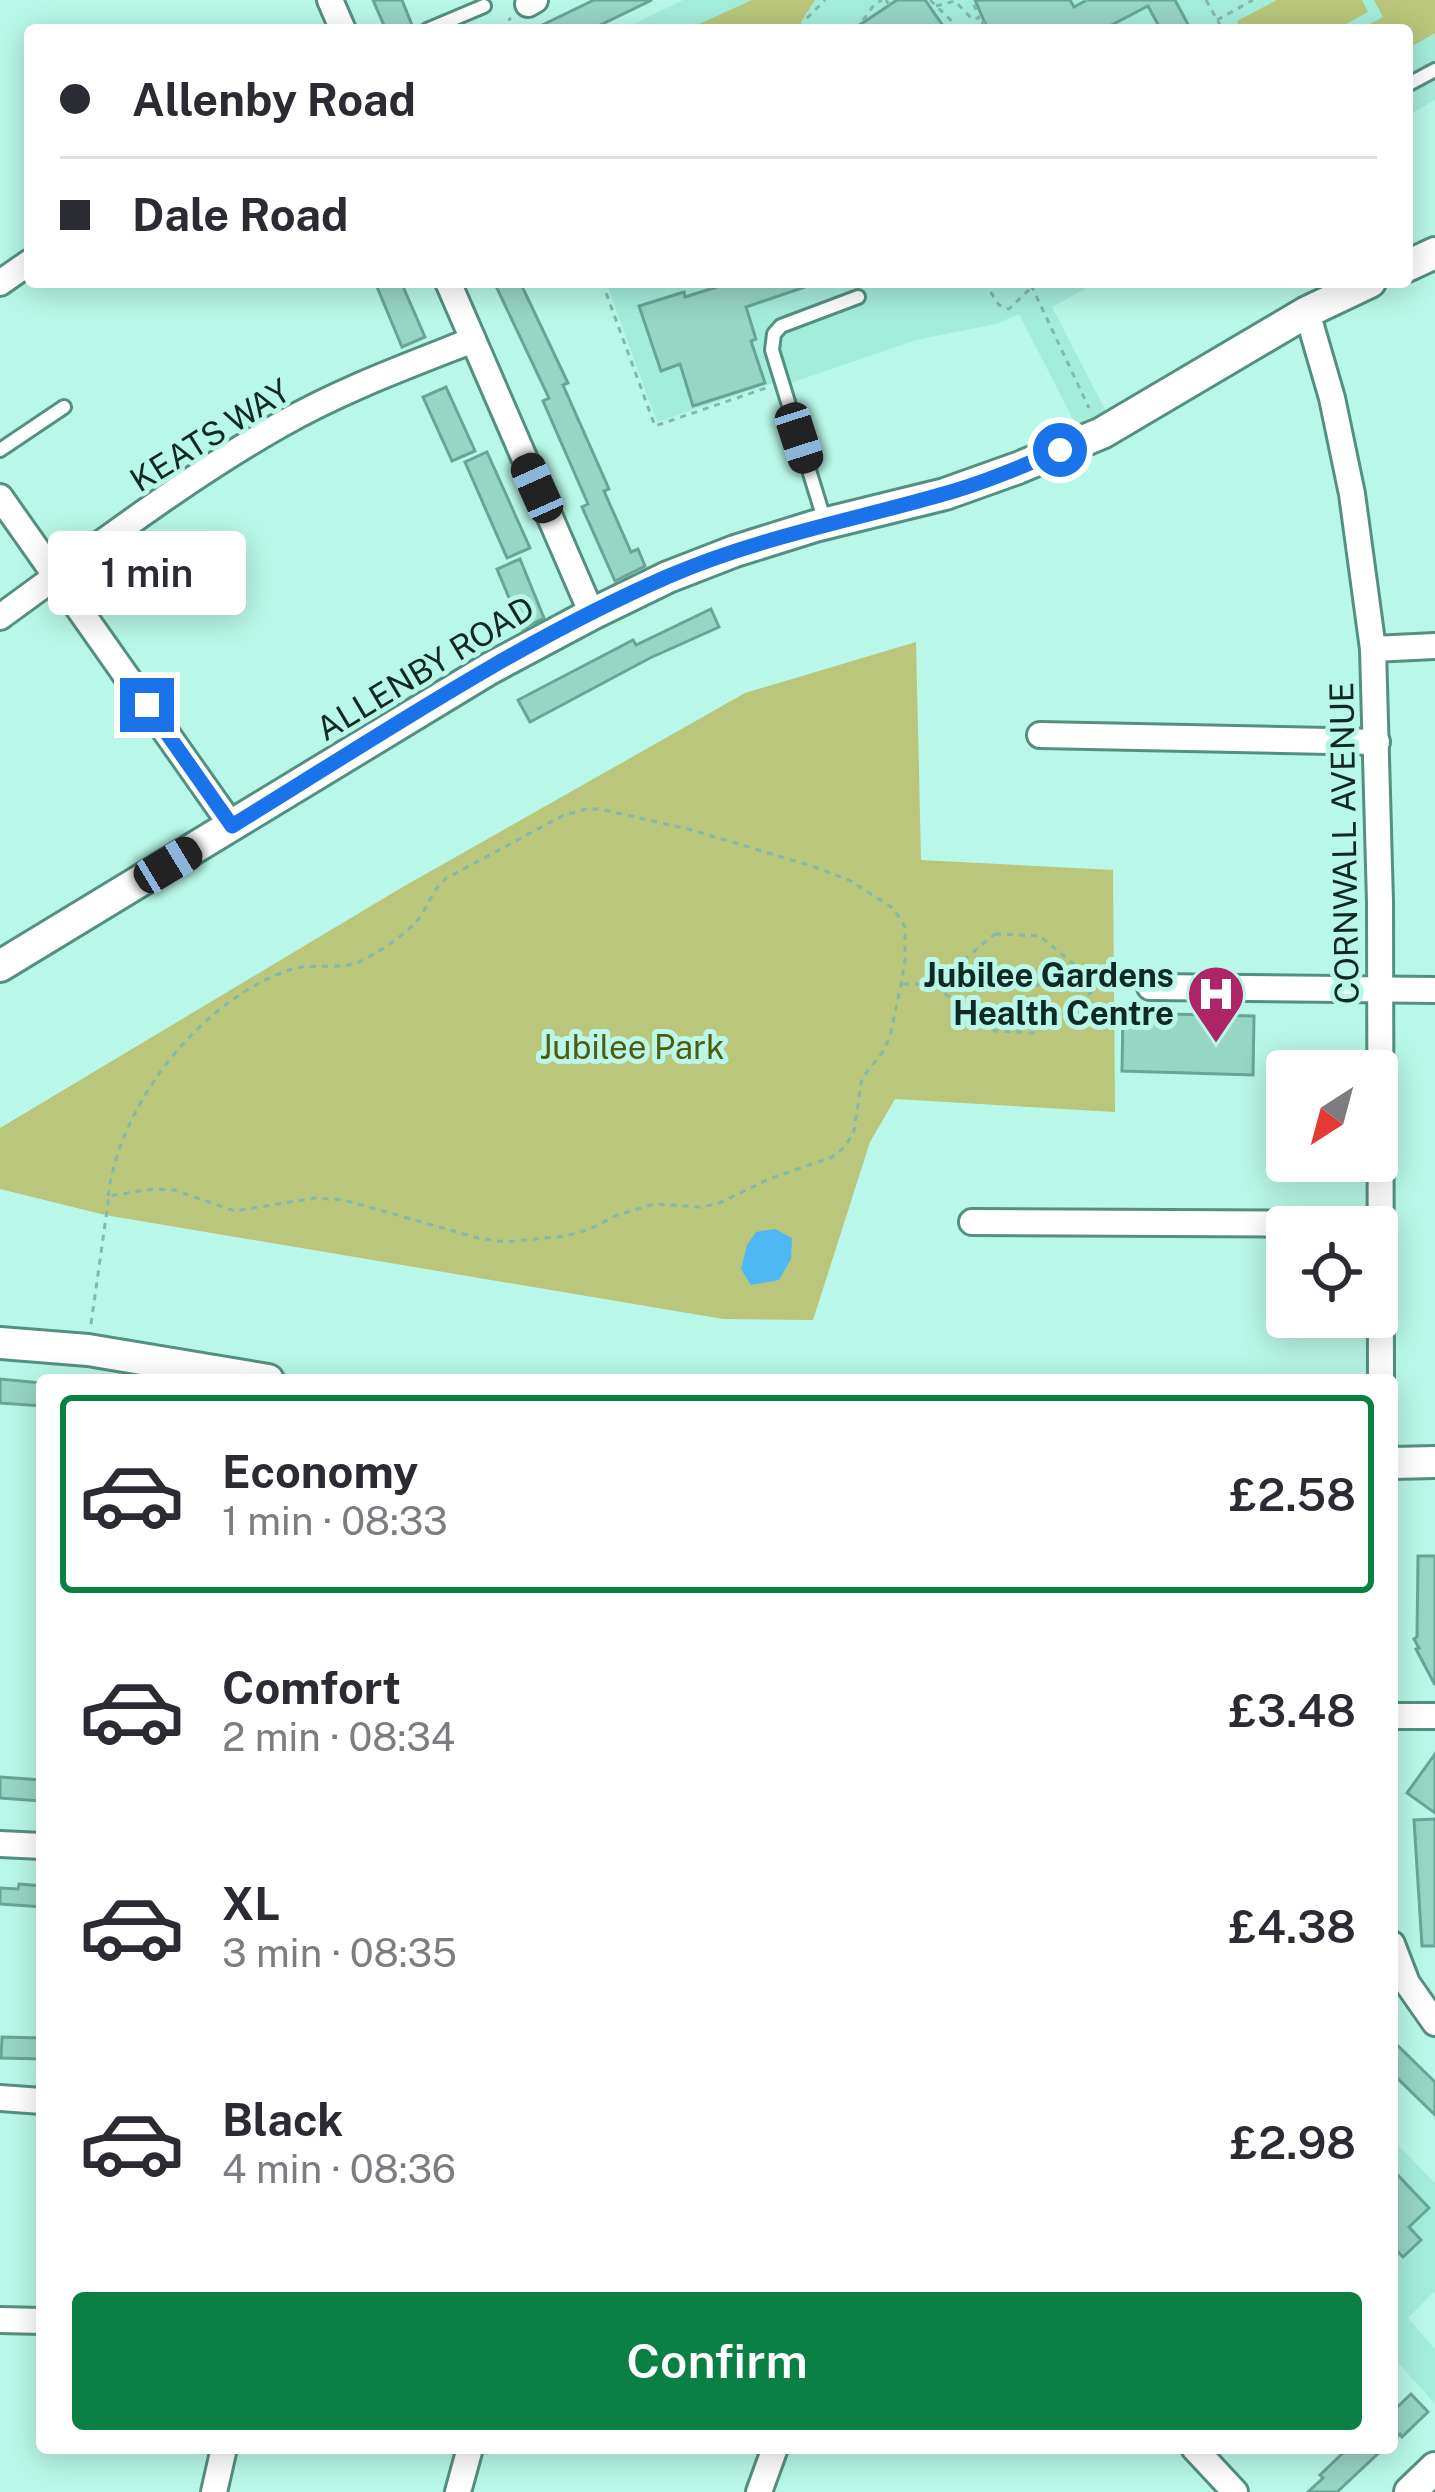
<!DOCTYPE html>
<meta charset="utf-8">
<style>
:root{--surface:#fff;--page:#f7f7f7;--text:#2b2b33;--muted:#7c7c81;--line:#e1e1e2;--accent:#0b8043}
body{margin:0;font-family:"Public Sans",sans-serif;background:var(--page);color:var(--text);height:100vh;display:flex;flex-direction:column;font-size:45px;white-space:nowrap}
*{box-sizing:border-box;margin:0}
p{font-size:39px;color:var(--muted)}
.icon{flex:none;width:66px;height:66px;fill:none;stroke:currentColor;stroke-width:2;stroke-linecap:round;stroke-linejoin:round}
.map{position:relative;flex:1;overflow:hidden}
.side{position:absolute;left:36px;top:1374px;width:1362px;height:1080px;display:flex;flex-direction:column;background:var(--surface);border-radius:12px;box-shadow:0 6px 30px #0003}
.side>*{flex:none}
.hud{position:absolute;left:24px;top:24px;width:1389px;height:264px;border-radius:12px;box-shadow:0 6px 30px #0003;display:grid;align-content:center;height:264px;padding:0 36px;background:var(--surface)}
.needle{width:78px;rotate:216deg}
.buttons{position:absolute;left:1266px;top:1050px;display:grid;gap:24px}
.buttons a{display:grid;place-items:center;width:132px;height:132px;border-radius:12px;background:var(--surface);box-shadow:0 6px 30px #0003;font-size:60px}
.end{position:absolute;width:54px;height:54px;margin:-27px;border:15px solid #1a73e8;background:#fff;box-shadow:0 0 0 6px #fff}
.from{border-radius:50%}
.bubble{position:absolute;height:84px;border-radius:12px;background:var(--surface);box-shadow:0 6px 30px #0003;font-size:39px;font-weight:600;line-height:84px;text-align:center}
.car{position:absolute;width:36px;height:72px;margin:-36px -18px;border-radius:15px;box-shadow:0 0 9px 3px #0007;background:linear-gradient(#222 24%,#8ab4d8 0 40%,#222 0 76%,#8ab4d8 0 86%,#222 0)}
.hud b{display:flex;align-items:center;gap:42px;height:114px;font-size:45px}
.hud b+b{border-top:3px solid var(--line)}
.hud i{width:30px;height:30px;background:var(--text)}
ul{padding:21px 0 0;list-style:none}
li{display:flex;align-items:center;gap:36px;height:198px;margin:0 24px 18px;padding:0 12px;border:6px solid transparent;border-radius:12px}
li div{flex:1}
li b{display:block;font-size:45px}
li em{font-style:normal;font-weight:600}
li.on{border-color:var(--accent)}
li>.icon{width:108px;height:108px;stroke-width:1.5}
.action{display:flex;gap:24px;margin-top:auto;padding:24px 36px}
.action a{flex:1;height:138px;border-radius:12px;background:var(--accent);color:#fff;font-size:48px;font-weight:600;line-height:138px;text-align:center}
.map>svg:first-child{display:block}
.built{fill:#a5eddb}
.green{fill:#b9c67c}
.water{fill:#4db8f4}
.building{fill:#97d5c5;stroke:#69a596;stroke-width:3}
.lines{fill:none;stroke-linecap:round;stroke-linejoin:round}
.service-casing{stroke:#549081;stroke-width:18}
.minor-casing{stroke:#549081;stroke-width:30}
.tertiary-casing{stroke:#549081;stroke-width:36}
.path{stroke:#84b8ab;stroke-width:3;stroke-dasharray:6 6;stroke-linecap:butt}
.service{stroke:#fff;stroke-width:12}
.minor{stroke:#fff;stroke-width:24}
.tertiary{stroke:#fff;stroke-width:30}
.route{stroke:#1a73e8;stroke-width:15}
.labels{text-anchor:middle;stroke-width:10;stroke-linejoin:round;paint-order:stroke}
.street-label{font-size:33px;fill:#102924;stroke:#b9f8e8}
.poi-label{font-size:33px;font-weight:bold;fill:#102924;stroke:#b9f8e8;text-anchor:end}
.park-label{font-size:33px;fill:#515b0e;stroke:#b9f8e8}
</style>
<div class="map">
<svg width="1435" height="2492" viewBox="0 0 1435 2492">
<rect width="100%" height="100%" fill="#b9f8e8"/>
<g class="built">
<polygon points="683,0 1435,0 1435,100 1407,116 1407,30 622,30"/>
<polygon points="606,282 1098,282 1052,307 1110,419 1080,433 1019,314 996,324 916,340 776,388 773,383 657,422"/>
<polygon points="1392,2139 1435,2183 1435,2291 1408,2318 1435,2349 1435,2404 1392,2356"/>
</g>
<g class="green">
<polygon points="752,0 815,0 801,22 802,30 686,30"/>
<polygon points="1277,0 1362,0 1368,12 1335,30 1242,30 1237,21"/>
<polygon points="1374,0 1435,0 1435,33 1407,49 1407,30 1359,30 1383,17"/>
<polygon points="916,642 921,860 1113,870 1115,1112 895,1099 870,1142 813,1320 723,1319 105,1215 0,1189 0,1128 401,888 745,693"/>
</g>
<polygon class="water" points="775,1229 792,1238 791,1259 779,1280 751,1285 741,1269 747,1245 756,1232"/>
<g class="building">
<polygon points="373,0 402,0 414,30 386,30"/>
<polygon points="594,0 652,0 590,30 532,30"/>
<polygon points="897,0 925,0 946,30 852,30"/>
<polygon points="975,0 1070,0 1074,7 1087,0 1175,0 1191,30 1161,30 1148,6 1102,30 988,30"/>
<polygon points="375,282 401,282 425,337 402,347"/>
<polygon points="494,282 520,282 568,383 563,385 609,489 604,491 631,552 638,549 645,566 615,581 582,507 588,504 543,401 549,398"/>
<polygon points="719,282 811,282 811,285 746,307 756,339 751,341 765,383 693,406 680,364 661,371 639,306 684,292 685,297 720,286"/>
<polygon points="446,387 475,451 452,461 423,397"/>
<polygon points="487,452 530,548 507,558 465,462"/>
<polygon points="520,559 544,618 522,629 497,569"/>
<polygon points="711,609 719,627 650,658 530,722 518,700 633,640 636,645"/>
<polygon points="1123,1013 1254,1016 1253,1075 1122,1071"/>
<polygon points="0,1379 42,1383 42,1406 0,1403"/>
<polygon points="1418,1556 1435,1556 1435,1685 1416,1649 1419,1648 1414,1639 1417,1637"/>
<polygon points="1435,1754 1435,1813 1407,1793"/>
<polygon points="0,1777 41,1780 40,1801 0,1798"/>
<polygon points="1435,1819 1435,1946 1422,1946 1414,1820"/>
<polygon points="19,1884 42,1886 42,1907 0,1904 0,1888 18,1889"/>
<polygon points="2,2037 42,2038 42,2059 1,2058"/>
<polygon points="1392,2040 1435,2082 1435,2115 1392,2073"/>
<polygon points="1392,2169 1429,2208 1409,2227 1421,2240 1403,2257 1392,2246"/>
<polygon points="1411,2394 1428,2412 1402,2437 1400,2434 1392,2441 1392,2412"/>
<polygon points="1348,2448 1384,2448 1337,2492 1308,2492 1323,2478 1320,2475"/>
</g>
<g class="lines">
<defs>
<g id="service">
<polyline points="427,30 484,6"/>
<polyline points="1407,85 1435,70"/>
<polyline points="0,450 64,407"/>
<polyline points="825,522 772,350 774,334 781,326 858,297"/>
</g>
<g id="minor">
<polyline points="330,0 343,30"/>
<polyline points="528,4 535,0"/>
<polyline points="448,282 592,614"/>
<polyline points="0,283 30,262"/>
<polyline points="1307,312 1332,398 1352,494 1373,649 1380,902 1381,1380"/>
<polyline points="0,497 232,826"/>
<path d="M0,617C91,551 182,481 280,425C341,390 407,366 473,340"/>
<polyline points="1373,649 1435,646"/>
<polyline points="1040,735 1377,742"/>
<polyline points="1150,987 1435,990"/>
<polyline points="972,1222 1382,1224"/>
<polyline points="1392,1716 1435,1716"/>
<polyline points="0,1844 42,1846"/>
<polyline points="1392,1944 1407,1983 1435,2023"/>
<polyline points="0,2098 42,2101"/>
<polyline points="0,2320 42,2321"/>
<polyline points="1194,2448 1235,2492"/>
<polyline points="214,2492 224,2448"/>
<polyline points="458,2492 470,2448"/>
<polyline points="759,2492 775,2448"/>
</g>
<g id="tertiary">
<polyline points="1407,266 1435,253"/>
<polyline points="0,966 489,669 592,614 668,577 735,551 815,526 945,494 1018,468 1102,433 1307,312 1370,282"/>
<polyline points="0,1343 88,1350 268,1380"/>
<polyline points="1392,1463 1435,1462"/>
<polyline points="1410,2492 1435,2468"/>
</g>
</defs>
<use href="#service" class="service-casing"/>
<use href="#minor" class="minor-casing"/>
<use href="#tertiary" class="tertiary-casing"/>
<g class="path">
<polyline points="886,0 889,5"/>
<polyline points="930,0 961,30"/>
<polyline points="1086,0 1086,1"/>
<polyline points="1206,0 1223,30"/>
<polyline points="936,6 955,1 972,19 979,18 972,0"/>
<polyline points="1217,20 1253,0"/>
<polyline points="981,23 985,23"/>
<polyline points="506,30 504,24 511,18"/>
<polyline points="806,30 806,19 825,0"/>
<polyline points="856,30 874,5 882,0"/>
<polyline points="970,30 974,25 982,30"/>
<polyline points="602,282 655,426 766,388"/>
<polyline points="984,282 999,305 1009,309 1037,282"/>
<polyline points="1031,285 1089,408"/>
<polygon points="995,934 1040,936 1100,986 1035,1033 995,1031 933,985"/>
<polyline points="903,984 1127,986"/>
<path d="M91,1324L109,1196L153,1189L174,1190L235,1211L315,1198L344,1200L478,1238L505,1242L566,1236L590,1229L617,1215L655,1204L700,1207L717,1204L769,1179L832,1157L845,1147L854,1131L862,1078L882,1053L890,1037L901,984L905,960V927L893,908L849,880L812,866L692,830L600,809H586L562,816L445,879C433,890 429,904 420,917C410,932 378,953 361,961C339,971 312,962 289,970C200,1001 119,1104 108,1197"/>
</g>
<use href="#service" class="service"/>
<use href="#minor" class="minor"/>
<use href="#tertiary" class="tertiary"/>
</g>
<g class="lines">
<path class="route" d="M147,705L232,826C374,739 515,643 669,576C757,538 849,521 940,495C981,484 1021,467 1060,450"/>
</g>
<defs>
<symbol id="hospital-pin" viewBox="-11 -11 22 30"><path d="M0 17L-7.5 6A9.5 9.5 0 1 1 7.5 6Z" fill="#ae2567" stroke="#b9f8e8"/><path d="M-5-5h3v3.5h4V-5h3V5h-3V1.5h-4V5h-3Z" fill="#fff"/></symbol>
</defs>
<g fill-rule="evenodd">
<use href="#hospital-pin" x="1183" y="961" width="66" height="90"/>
</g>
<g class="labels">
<g class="street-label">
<text transform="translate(210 435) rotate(-32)" y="12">KEATS WAY</text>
<text transform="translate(425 668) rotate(-31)" y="12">ALLENBY ROAD</text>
<text transform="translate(1344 843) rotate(-91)" y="12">CORNWALL AVENUE</text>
</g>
<g class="poi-label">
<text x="1174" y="987">Jubilee Gardens<tspan x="1174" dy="38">Health Centre</tspan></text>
</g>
<g class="park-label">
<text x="632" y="1059">Jubilee Park</text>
</g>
</g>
</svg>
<div class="buttons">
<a><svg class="needle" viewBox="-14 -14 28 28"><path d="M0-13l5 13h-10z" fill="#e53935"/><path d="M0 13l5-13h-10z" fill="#7c7c81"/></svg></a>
<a><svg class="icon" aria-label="locate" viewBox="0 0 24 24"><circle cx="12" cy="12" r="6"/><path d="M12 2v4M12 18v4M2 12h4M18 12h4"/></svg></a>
</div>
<i class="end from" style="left:1060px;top:450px"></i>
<i class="end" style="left:147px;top:705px"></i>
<div class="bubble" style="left:48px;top:531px;width:198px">1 min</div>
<i class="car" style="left:799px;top:438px;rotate:162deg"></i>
<i class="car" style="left:537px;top:488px;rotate:336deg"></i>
<i class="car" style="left:168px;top:865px;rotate:59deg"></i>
<div class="hud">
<b><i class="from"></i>Allenby Road</b>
<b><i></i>Dale Road</b>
</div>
<section class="side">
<ul>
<li class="on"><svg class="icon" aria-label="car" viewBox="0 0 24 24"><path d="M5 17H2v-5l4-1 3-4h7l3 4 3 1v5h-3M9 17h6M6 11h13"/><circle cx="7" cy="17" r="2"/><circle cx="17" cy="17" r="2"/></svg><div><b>Economy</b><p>1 min · 08:33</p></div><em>£2.58</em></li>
<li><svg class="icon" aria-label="car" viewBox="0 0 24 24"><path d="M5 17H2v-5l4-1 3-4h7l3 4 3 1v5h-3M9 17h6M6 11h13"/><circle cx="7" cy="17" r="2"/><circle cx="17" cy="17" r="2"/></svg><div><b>Comfort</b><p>2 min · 08:34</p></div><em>£3.48</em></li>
<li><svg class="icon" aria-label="car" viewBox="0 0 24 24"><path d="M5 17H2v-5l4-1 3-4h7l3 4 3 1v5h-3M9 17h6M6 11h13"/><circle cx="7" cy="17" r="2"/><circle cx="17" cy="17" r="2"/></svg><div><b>XL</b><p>3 min · 08:35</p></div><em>£4.38</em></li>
<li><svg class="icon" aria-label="car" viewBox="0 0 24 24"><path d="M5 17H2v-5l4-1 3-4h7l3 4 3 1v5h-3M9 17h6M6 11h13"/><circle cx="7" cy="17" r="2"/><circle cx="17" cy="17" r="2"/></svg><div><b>Black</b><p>4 min · 08:36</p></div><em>£2.98</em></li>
</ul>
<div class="action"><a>Confirm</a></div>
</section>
</div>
